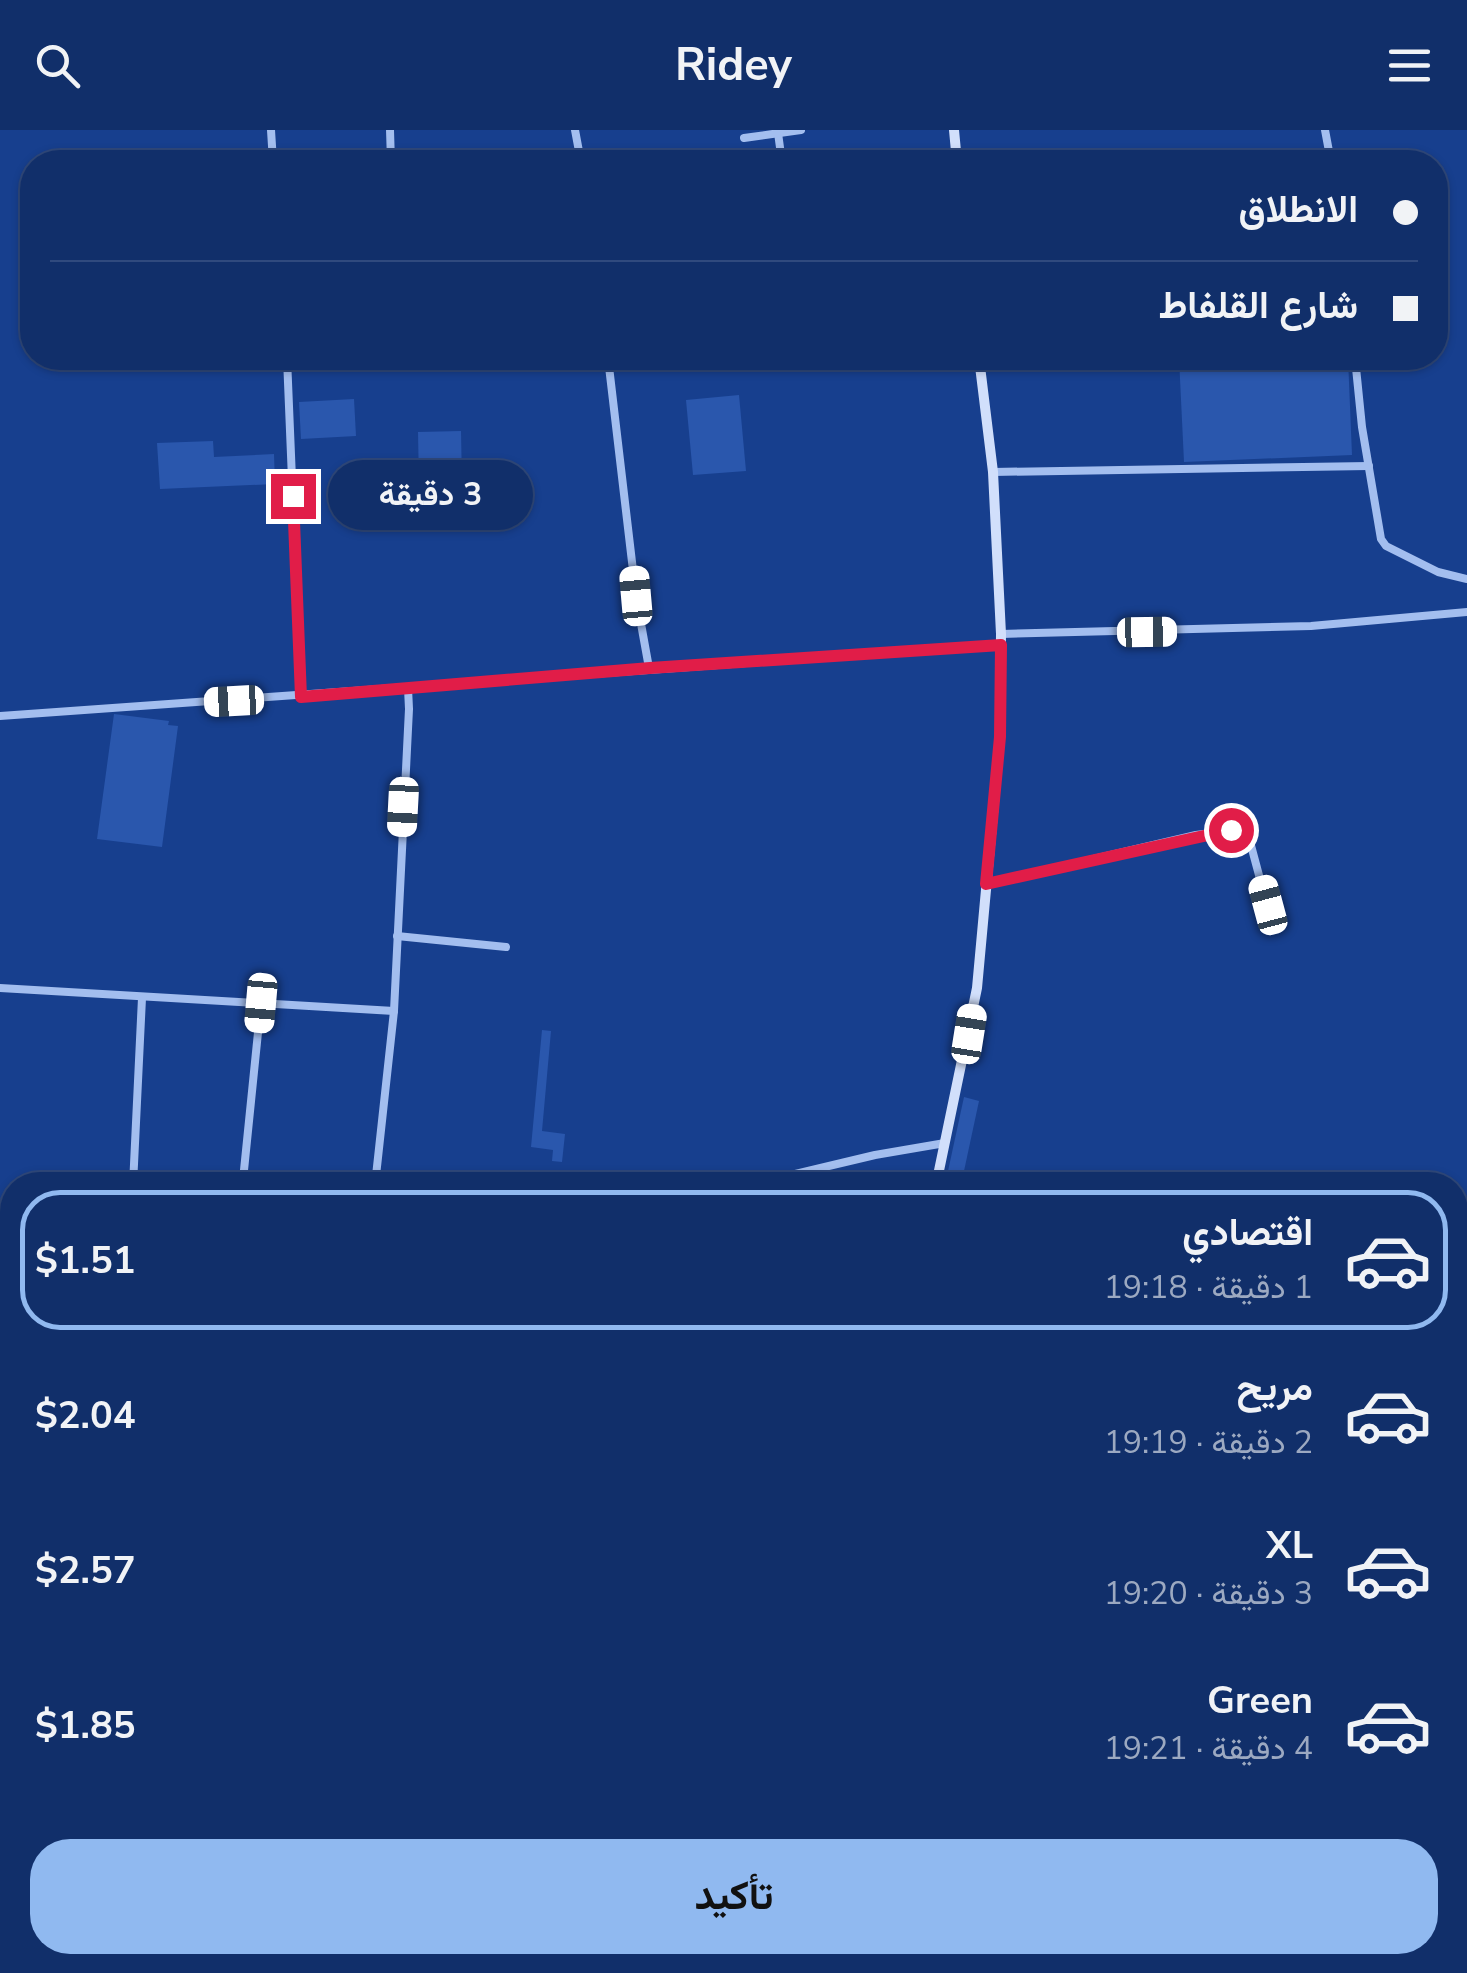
<!DOCTYPE html>
<html lang="ar">
<meta charset="utf-8">
<style>
:root{--surface:#112f6a;--page:#1e3b72;--text:#f1f3f6;--muted:#9ca9c1;--line:#304a7e;--accent:#90b9f0}
body{margin:0;font-family:"Nunito Sans",Vazirmatn,sans-serif;background:var(--page);color:var(--text);direction:rtl;height:100vh;display:flex;flex-direction:column;font-size:38px;white-space:nowrap}
*{box-sizing:border-box;margin:0}
p{font-size:32px;color:var(--muted)}
.icon{flex:none;width:55px;height:55px;fill:none;stroke:currentColor;stroke-width:2;stroke-linecap:round;stroke-linejoin:round}
.map{position:relative;flex:1;overflow:hidden;direction:ltr}
.side{position:absolute;left:0px;top:1042px;width:1468px;height:802px;display:flex;flex-direction:column;background:var(--surface);border-radius:40px 40px 0 0;box-shadow:0 2px 8px #0004,0 0 0 2px var(--line);direction:rtl}
.side>*{flex:none}
.top-card{position:absolute;left:20px;top:20px;width:1428px;height:220px;border-radius:40px;box-shadow:0 2px 8px #0004,0 0 0 2px var(--line);direction:rtl;display:grid;align-content:center;height:220px;padding:0 30px;background:var(--surface)}
.end{position:absolute;width:45px;height:45px;margin:-22px;border:12px solid #e11d48;background:#fff;box-shadow:0 0 0 5px #fff}
.from{border-radius:50%}
.bubble{position:absolute;height:70px;border-radius:35px;background:var(--surface);box-shadow:0 2px 8px #0004,0 0 0 2px var(--line);font-size:32px;font-weight:700;line-height:70px;text-align:center;direction:rtl}
.car{position:absolute;width:30px;height:60px;margin:-30px -15px;border-radius:12px;box-shadow:0 0 8px 2px #0007;background:linear-gradient(#fff 24%,#345 0 40%,#fff 0 76%,#345 0 86%,#fff 0)}
.top-card b{display:flex;align-items:center;gap:35px;height:95px;font-size:38px}
.top-card b+b{border-top:2px solid var(--line)}
.top-card i{width:25px;height:25px;background:var(--text)}
ul{padding:18px 0 0;list-style:none}
li{display:flex;align-items:center;gap:30px;height:140px;margin:0 20px 15px;padding:0 10px;border:5px solid transparent;border-radius:40px}
li div{flex:1}
li b{display:block;font-size:38px}
li em{font-style:normal;font-weight:700}
li.selected{border-color:var(--accent)}
li>.icon{width:90px;height:90px;stroke-width:1.5}
.button{display:flex;gap:20px;margin-top:auto;padding:20px 30px}
.button a{flex:1;height:115px;border-radius:40px;background:var(--accent);color:#111;font-size:40px;font-weight:700;line-height:115px;text-align:center}
header{display:flex;justify-content:space-between;align-items:center;height:130px;padding:0 30px;background:var(--surface);font-size:45px;font-weight:700}
.map>svg:first-child{display:block}
.green{fill:#2a57ad}
.lines{fill:none;stroke-linecap:round;stroke-linejoin:round}
.street{stroke:#a3beef;stroke-width:8}
.secondary{stroke:#d1dffb;stroke-width:10}
.route{stroke:#e11d48;stroke-width:12}
</style>
<header><svg class="icon" aria-label="menu" viewBox="0 0 24 24"><path d="M4 6h16M4 12h16M4 18h16"/></svg>Ridey<svg class="icon" aria-label="search" viewBox="0 0 24 24"><circle cx="10" cy="10" r="6"/><path d="M15 15l6 6"/></svg></header>
<div class="map">
<svg width="1467" height="1843" viewBox="0 0 1467 1843">
<rect width="100%" height="100%" fill="#173f8e"/>
<g class="green">
<polygon points="1179,228 1348,228 1352,325 1184,332"/>
<polygon points="739,265 746,341 693,345 686,270"/>
<polygon points="354,269 356,306 301,309 299,272"/>
<polygon points="461,301 462,353 419,354 418,302"/>
<polygon points="213,311 214,327 274,324 275,354 160,359 157,313"/>
<polygon points="114,584 169,591 168,595 178,596 162,717 97,709"/>
<polygon points="542,900 551,901 542,1001 565,1004 562,1032 552,1031 553,1020 531,1017"/>
<polygon points="964,967 979,971 961,1055 945,1055"/>
</g>
<g class="lines">
<g class="street">
<polyline points="271,0 273,32"/>
<polyline points="390,0 391,32"/>
<polyline points="575,0 581,32"/>
<polyline points="1325,0 1331,32"/>
<polyline points="778,3 782,32"/>
<polyline points="744,8 801,0"/>
<polyline points="512,24 579,24"/>
<polyline points="287,228 301,567"/>
<polyline points="608,228 636,466 649,538"/>
<polyline points="1355,228 1362,297 1381,409 1386,416 1438,442 1467,449"/>
<polyline points="993,342 1369,336"/>
<polyline points="1001,504 1311,496 1467,482"/>
<polyline points="0,586 1001,515"/>
<polyline points="986,754 1196,705 1241,699 1249,708 1267,775"/>
<polyline points="397,806 506,817"/>
<polyline points="0,858 394,881"/>
<polyline points="243,1050 261,873"/>
<polyline points="133,1055 142,868"/>
<polyline points="375,1055 394,881 409,579 408,558"/>
<polyline points="749,1055 875,1025 945,1013"/>
<polyline points="1455,1276 1467,1277"/>
<polyline points="0,1459 12,1461"/>
<polyline points="1455,1716 1467,1717"/>
<polyline points="1455,1816 1467,1760"/>
<polyline points="1110,1843 1113,1832"/>
<polyline points="1449,1843 1451,1832"/>
</g>
<g class="secondary">
<polyline points="954,0 957,32"/>
<polyline points="936,1055 977,858 1000,607 1001,504 993,342 979,228"/>
<polyline points="770,1843 772,1832"/>
</g>
</g>
<g class="lines">
<polyline class="route" points="293,366 301,567 650,538 1001,515 1000,607 986,754 1231,700"/>
</g>
</svg>
<i class="end from" style="left:1231px;top:700px"></i>
<i class="end" style="left:293px;top:366px"></i>
<div class="bubble" style="left:328px;top:330px;width:205px">3 دقيقة</div>
<i class="car" style="left:636px;top:466px;rotate:355deg"></i>
<i class="car" style="left:1147px;top:502px;rotate:89deg"></i>
<i class="car" style="left:234px;top:571px;rotate:267deg"></i>
<i class="car" style="left:403px;top:677px;rotate:183deg"></i>
<i class="car" style="left:1268px;top:775px;rotate:345deg"></i>
<i class="car" style="left:261px;top:873px;rotate:185deg"></i>
<i class="car" style="left:969px;top:904px;rotate:9deg"></i>
<div class="top-card">
<b><i class="from"></i>الانطلاق</b>
<b><i></i>شارع القلفاط</b>
</div>
<section class="side">
<ul>
<li class="selected"><svg class="icon" aria-label="car" viewBox="0 0 24 24"><path d="M5 17H2v-5l4-1 3-4h7l3 4 3 1v5h-3M9 17h6M6 11h13"/><circle cx="7" cy="17" r="2"/><circle cx="17" cy="17" r="2"/></svg><div><b>اقتصادي</b><p>1 دقيقة · 19:18</p></div><em>$1.51</em></li>
<li><svg class="icon" aria-label="car" viewBox="0 0 24 24"><path d="M5 17H2v-5l4-1 3-4h7l3 4 3 1v5h-3M9 17h6M6 11h13"/><circle cx="7" cy="17" r="2"/><circle cx="17" cy="17" r="2"/></svg><div><b>مريح</b><p>2 دقيقة · 19:19</p></div><em>$2.04</em></li>
<li><svg class="icon" aria-label="car" viewBox="0 0 24 24"><path d="M5 17H2v-5l4-1 3-4h7l3 4 3 1v5h-3M9 17h6M6 11h13"/><circle cx="7" cy="17" r="2"/><circle cx="17" cy="17" r="2"/></svg><div><b>XL</b><p>3 دقيقة · 19:20</p></div><em>$2.57</em></li>
<li><svg class="icon" aria-label="car" viewBox="0 0 24 24"><path d="M5 17H2v-5l4-1 3-4h7l3 4 3 1v5h-3M9 17h6M6 11h13"/><circle cx="7" cy="17" r="2"/><circle cx="17" cy="17" r="2"/></svg><div><b>Green</b><p>4 دقيقة · 19:21</p></div><em>$1.85</em></li>
</ul>
<div class="button"><a>تأكيد</a></div>
</section>
</div>
